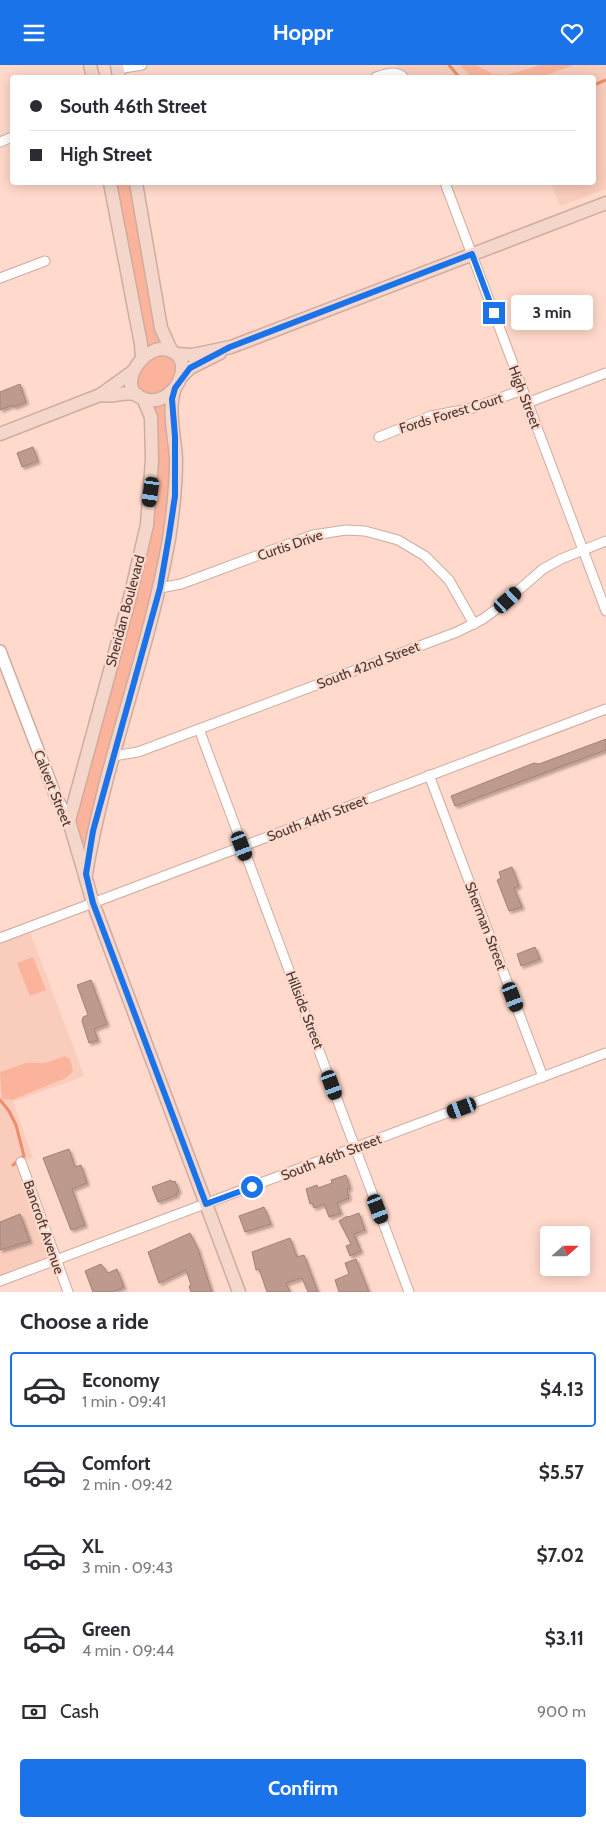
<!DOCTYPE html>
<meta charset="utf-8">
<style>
:root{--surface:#fff;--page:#f2f2f3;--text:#2b2b33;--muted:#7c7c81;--line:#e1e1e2;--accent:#1a73e8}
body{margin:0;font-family:Cabin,sans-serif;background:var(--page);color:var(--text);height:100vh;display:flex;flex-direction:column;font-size:19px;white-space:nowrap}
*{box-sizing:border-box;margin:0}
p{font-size:16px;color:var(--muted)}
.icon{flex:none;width:28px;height:28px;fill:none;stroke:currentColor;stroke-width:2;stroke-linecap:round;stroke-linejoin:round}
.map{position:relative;height:1227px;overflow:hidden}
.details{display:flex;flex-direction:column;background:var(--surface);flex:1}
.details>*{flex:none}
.guide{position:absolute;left:10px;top:10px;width:586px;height:110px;border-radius:5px;box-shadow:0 2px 12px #0003;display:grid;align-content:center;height:110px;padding:0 20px;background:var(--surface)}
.needle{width:32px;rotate:69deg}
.tools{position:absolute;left:540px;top:1161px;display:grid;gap:10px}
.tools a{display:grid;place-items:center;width:50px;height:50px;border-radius:5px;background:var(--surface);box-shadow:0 2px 12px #0003;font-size:25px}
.end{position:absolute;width:22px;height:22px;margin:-11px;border:6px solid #1a73e8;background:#fff;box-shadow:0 0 0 2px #fff}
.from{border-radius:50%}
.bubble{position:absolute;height:35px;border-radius:5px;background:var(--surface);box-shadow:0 2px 12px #0003;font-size:16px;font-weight:800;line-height:35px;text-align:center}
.car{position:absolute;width:15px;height:30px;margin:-15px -8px;border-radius:6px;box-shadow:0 0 4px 1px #0007;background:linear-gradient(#222 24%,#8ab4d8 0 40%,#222 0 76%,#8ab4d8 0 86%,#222 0)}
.guide b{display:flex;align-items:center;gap:18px;height:48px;font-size:19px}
.guide b+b{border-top:1px solid var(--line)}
.guide i{width:12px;height:12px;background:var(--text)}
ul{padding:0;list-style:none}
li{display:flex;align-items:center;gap:15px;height:75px;margin:0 10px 8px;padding:0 10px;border:2px solid transparent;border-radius:5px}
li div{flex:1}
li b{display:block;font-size:19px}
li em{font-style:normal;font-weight:800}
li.on{border-color:var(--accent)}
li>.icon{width:45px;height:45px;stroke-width:1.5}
h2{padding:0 20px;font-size:22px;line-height:60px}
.pay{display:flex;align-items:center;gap:12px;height:55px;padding:0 20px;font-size:19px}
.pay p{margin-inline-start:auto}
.action{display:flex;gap:10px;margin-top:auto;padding:10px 20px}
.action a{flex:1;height:58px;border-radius:5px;background:var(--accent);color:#fff;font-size:20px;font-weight:800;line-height:58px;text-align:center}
header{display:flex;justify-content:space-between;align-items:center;height:65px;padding:0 20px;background:var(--accent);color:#fff;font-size:22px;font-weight:800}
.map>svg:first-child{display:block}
.built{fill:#f9ccbc}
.green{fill:#fbb49b}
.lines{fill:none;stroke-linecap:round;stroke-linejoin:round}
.stream{stroke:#ed8c6a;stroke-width:3}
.building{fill:#bd9a8d;stroke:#a38175;filter:url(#shadow)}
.minor-casing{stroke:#d0ab9f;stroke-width:11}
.tertiary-casing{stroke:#d0ab9f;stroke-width:14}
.secondary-casing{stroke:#d0ab9f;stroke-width:15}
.minor{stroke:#fff;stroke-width:9}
.tertiary{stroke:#fff;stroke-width:11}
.secondary{stroke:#f4d6cb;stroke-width:12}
.route{stroke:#1a73e8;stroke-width:6}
.labels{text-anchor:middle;stroke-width:4.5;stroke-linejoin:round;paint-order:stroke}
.street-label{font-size:14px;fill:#473833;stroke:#ffd9cb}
</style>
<header><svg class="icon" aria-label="menu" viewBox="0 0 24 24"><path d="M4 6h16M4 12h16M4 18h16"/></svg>Hoppr<svg class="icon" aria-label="heart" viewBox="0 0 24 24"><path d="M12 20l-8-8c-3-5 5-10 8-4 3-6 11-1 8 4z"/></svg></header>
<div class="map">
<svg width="606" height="1227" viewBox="0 0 606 1227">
<defs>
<filter id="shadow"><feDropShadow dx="2.5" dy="2.5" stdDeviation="1" flood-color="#0004"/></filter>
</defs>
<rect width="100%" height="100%" fill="#ffd9cb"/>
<g class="built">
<polygon points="396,0 606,0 606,124 560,141 551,118 594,118 594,12 403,12 398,8"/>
<polygon points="28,862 84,1011 13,1037 33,1093 22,1097 56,1195 0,1216 0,873"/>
</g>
<g class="green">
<polygon points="459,0 476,0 493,9 507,10 540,0 574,0 541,12 472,12"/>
<polygon points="110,118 136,118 161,263 177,289 178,318 175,431 86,809 72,768 147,460 151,352 134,326 142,293"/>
<polygon points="33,892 46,925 30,931 17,898"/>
<polygon points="64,991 70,994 73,1006 66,1013 12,1035 2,1034 0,1007 26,998 46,998"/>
</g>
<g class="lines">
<g class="stream">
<polyline points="449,0 459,12"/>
<polyline points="594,20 606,15"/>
<polyline points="0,1035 9,1046 16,1060 24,1091 13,1100"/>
</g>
</g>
<g class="building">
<polygon points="20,319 26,337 14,342 13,340 0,345 0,327"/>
<polygon points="33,382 38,396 22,402 17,388"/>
<polygon points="606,674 606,685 455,741 451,731 534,698 539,699"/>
<polygon points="512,802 519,821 514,823 522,842 509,846 497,815 501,813 499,807"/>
<polygon points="535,882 540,894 521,901 517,889"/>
<polygon points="91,915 107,959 94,964 98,975 89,978 82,956 83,952 88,950 77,920"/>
<polygon points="69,1084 75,1102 81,1100 87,1118 72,1124 85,1160 71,1165 43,1093"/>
<polygon points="346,1110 350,1123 347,1124 349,1133 337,1138 341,1148 329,1152 324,1139 314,1143 312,1138 310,1139 306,1124 317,1120 318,1123 332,1118 331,1115"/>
<polygon points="171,1115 172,1117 175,1116 179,1126 176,1128 177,1130 158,1137 152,1122"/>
<polygon points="264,1142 271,1159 245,1167 239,1151"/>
<polygon points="359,1148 365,1165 354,1169 361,1186 350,1191 346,1181 351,1179 339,1156 347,1151 348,1152"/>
<polygon points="20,1149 30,1176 0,1185 0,1157"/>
<polygon points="190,1168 198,1184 212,1227 191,1227 189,1221 191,1220 186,1205 159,1218 148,1187"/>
<polygon points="290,1173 297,1192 304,1190 318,1227 308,1227 302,1213 286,1218 290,1227 267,1227 259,1204 256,1205 252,1187"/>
<polygon points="356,1194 369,1227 339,1227 335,1215 349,1209 345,1198"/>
<polygon points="101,1199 108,1208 117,1204 124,1222 112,1227 93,1227 85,1206"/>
</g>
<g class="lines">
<defs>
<g id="minor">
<polyline points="118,4 142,0"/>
<path d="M376,12C385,9 395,5 403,12"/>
<polyline points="0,77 12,72"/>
<polyline points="445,118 606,546"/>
<polyline points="0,213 45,196"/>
<polyline points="527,338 606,308"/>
<polyline points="379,372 431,351 473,343 522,325"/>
<polyline points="160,523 181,519 313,470 346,465 365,466 398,475 425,491 449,515 474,559"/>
<polyline points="199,664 409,1227"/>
<polyline points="113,691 138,687 457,567 483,554 499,542 543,504 561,494 606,476"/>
<polyline points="429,710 543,1012"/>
<polyline points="0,873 606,644"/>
<polyline points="21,1097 68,1227"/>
<polyline points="0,1216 606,988"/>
</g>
<polyline id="tertiary" points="0,586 56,732 69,756"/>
<g id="secondary">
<polyline points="90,0 93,12"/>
<polyline points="117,0 119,12"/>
<polyline points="110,118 141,279 142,293"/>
<polyline points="136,118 161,263 171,285"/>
<path d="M160,284C201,285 178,340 148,335C115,329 136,288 160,284Z"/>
<polyline points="177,289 192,290 231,282 606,138"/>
<polyline points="181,312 190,303 220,288"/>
<path d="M100,330C114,333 124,325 138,330"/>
<polyline points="143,333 151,352 152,395 147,460 130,532 69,756 93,838 239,1227"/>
<polyline points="0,369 100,330 132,307"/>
<path d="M86,809C105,695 149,587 169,474C173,448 176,421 176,394C175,372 167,344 175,323"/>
</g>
</defs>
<use href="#minor" class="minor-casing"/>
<use href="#tertiary" class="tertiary-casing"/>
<use href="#secondary" class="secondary-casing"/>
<use href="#minor" class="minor"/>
<use href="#tertiary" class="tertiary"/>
<use href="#secondary" class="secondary"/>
</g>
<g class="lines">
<polyline class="route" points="252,1122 206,1139 93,838 86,809 93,766 160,523 169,471 175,431 175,372 172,334 175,323 190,303 230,282 472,189 494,248"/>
</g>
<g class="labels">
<g class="street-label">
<text transform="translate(525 332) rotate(69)" y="5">High Street</text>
<text transform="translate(451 348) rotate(-17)" y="5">Fords Forest Court</text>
<text transform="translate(290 480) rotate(-19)" y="5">Curtis Drive</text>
<text transform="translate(125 546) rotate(-75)" y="5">Sheridan Boulevard</text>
<text transform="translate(368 600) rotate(-21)" y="5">South 42nd Street</text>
<text transform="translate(53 723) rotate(68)" y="5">Calvert Street</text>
<text transform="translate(317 753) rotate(-21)" y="5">South 44th Street</text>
<text transform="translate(486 861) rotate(69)" y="5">Sherman Street</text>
<text transform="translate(305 945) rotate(69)" y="5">Hillside Street</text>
<text transform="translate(331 1092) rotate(-21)" y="5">South 46th Street</text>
<text transform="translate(44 1162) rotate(71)" y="5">Bancroft Avenue</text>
</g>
</g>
</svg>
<div class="tools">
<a><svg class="needle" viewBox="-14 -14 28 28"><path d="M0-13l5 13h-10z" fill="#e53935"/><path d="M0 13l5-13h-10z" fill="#7c7c81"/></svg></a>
</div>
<i class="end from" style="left:252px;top:1122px"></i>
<i class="end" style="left:494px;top:248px"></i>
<div class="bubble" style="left:511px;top:230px;width:82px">3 min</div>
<i class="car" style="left:151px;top:427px;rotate:188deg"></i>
<i class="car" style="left:508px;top:535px;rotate:48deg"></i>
<i class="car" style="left:242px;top:781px;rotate:159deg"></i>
<i class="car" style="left:513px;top:932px;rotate:159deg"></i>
<i class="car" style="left:332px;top:1020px;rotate:160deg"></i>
<i class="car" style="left:462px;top:1043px;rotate:249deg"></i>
<i class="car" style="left:378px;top:1144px;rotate:159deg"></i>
<div class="guide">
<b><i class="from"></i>South 46th Street</b>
<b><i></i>High Street</b>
</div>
</div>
<section class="details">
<h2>Choose a ride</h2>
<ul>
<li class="on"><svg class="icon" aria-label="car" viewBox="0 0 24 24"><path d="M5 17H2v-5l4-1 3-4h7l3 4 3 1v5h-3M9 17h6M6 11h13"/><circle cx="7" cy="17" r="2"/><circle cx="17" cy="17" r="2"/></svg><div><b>Economy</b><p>1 min · 09:41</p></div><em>$4.13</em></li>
<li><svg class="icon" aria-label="car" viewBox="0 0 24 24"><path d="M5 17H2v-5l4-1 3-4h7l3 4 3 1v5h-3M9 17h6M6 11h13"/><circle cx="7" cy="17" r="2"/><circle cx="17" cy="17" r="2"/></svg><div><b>Comfort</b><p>2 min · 09:42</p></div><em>$5.57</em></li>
<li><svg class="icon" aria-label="car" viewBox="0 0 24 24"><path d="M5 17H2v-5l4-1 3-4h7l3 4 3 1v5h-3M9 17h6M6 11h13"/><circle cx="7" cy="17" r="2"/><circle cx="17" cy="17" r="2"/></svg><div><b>XL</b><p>3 min · 09:43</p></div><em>$7.02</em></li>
<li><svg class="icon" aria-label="car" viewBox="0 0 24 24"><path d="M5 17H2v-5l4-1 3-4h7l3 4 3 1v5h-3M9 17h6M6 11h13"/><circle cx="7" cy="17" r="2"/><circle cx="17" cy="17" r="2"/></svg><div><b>Green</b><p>4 min · 09:44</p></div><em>$3.11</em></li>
</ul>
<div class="pay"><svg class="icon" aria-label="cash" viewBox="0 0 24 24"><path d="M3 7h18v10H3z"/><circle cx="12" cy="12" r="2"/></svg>Cash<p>900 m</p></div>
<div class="action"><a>Confirm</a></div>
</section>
